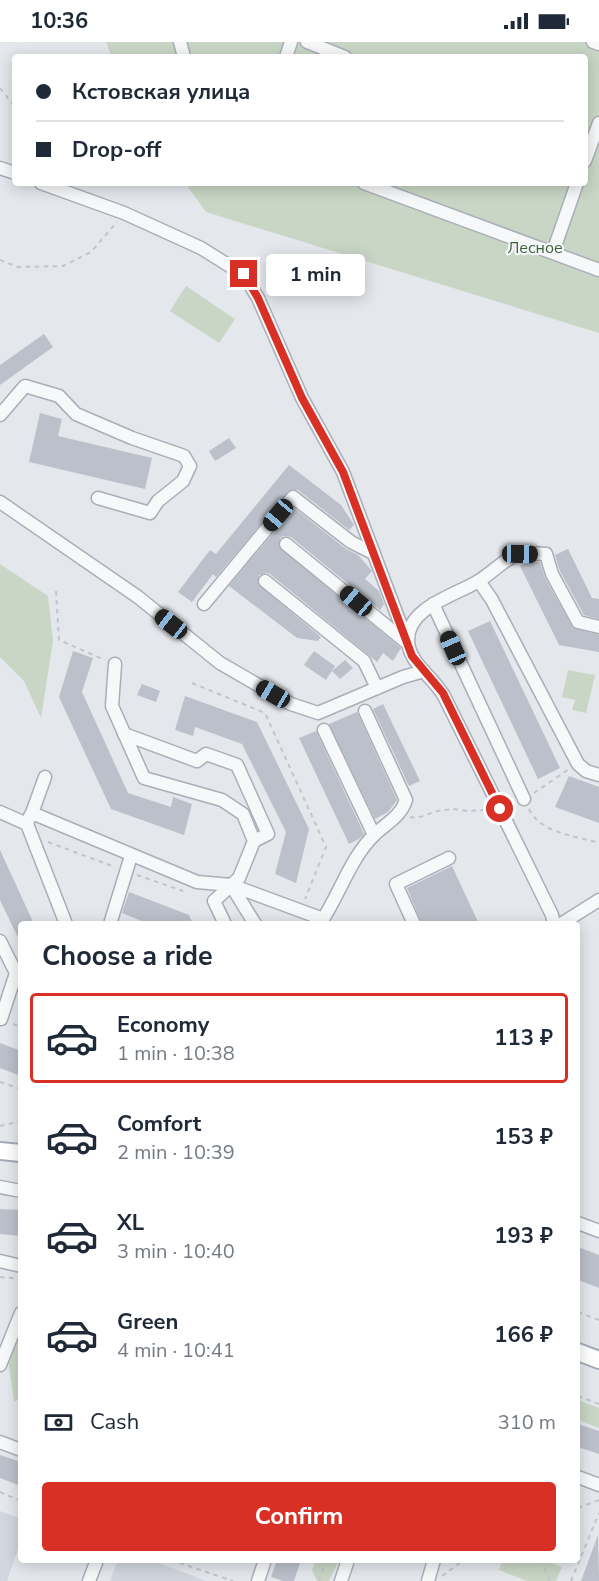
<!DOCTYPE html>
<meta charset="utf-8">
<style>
:root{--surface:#fff;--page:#f2f2f3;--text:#1f2937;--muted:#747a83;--line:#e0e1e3;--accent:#d93025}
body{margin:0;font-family:"Nunito Sans",sans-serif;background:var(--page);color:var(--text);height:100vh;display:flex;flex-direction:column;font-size:22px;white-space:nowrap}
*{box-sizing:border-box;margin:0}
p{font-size:20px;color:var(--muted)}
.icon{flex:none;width:33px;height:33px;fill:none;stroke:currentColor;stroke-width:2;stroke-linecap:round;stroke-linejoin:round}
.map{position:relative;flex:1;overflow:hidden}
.side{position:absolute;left:18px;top:879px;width:562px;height:642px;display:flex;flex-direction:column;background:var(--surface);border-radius:6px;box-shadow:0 3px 15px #0003}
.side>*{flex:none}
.banner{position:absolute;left:12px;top:12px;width:576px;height:132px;border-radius:6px;box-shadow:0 3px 15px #0003;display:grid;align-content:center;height:132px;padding:0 24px;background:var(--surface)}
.end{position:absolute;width:27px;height:27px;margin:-14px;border:8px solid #d93025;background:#fff;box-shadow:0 0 0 3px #fff}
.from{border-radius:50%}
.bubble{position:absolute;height:42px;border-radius:6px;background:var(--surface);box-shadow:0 3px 15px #0003;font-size:20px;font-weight:700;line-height:42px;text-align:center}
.car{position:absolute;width:18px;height:36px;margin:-18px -9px;border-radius:8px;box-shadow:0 0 4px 2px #0007;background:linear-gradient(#222 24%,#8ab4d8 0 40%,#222 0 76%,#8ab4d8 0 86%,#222 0)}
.banner b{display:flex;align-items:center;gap:21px;height:57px;font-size:22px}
.banner b+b{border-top:2px solid var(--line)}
.banner i{width:15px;height:15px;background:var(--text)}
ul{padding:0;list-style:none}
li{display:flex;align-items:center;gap:18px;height:90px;margin:0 12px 9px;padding:0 12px;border:3px solid transparent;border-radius:6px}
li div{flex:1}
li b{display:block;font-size:22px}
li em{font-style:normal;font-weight:700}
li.active{border-color:var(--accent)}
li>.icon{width:54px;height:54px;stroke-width:1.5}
h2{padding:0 24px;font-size:27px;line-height:72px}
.pay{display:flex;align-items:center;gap:15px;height:66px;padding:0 24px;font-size:22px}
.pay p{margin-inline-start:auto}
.cta{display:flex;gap:12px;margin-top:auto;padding:12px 24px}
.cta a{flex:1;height:69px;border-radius:6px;background:var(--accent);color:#fff;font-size:24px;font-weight:700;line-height:69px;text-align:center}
.status{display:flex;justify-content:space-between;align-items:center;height:42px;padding:0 30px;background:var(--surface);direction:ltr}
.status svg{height:16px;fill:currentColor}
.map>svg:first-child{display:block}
.built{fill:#d2d6de}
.green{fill:#c9d6c5}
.building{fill:#bbc0ca}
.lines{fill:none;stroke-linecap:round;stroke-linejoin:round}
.minor-casing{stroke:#a9aeb7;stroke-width:15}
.major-casing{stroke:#a3abb8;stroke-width:20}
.path{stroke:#c2c5cb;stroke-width:2;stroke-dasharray:4.5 4.5;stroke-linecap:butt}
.minor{stroke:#f7f8fa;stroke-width:12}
.major{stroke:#fff;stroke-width:16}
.route{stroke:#d93025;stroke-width:8}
.labels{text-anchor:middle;stroke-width:4.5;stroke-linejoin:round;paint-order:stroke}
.park-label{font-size:16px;fill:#3f6138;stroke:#f4f6f9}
</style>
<div class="status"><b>10:36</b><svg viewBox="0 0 49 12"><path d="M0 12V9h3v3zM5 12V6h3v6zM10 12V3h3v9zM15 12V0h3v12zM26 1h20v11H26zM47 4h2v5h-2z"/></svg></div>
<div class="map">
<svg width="599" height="1539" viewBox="0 0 599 1539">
<rect width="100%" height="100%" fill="#e4e7ec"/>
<g class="built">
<polygon points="0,1469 21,1477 21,1498 7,1539 0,1539"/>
<polygon points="118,1518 151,1518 206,1539 110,1539"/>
</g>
<g class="green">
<polygon points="106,0 599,0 599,291 206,170 185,141 585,141 585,15 112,15"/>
<polygon points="186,244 235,277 219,301 170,269"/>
<polygon points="0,522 48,554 53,599 41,676 24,639 0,615"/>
<polygon points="568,628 595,633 586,671 572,668 575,658 562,655"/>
<polygon points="21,1275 21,1356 14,1360 5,1294"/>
<polygon points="578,1358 599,1366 599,1386 578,1378"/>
<polygon points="316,1518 339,1518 329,1539 317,1539 312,1528"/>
<polygon points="503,1518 545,1518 562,1525 556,1539 527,1539 499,1528"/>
</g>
<g class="building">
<polygon points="44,292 53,305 0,343 0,323"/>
<polygon points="40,371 62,377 58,394 152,416 145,447 29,420"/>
<polygon points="229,396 236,406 215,419 209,409"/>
<polygon points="289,423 341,463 354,483 349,488 298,448 290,448 216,535 213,532 192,560 178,550 210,508 216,512"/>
<polygon points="294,466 346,507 358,513 372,529 365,537 379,549 384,562 380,568 291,495 284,494 280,496 279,505 401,606 393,619 383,611 377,620 270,532 266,531 259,533 258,542 321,595 318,599 297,596 229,544"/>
<polygon points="568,507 592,556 599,557 599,577 584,573 560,529 555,513"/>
<polygon points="529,519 540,520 545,536 573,586 599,593 599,610 559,603 520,524"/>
<polygon points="490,579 560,726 538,737 468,589"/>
<polygon points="73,609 93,616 82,650 128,751 171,765 173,755 192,762 184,793 111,767 59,655"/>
<polygon points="314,609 335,624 326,638 304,623"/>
<polygon points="345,618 353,626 340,637 332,629"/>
<polygon points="142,642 160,649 156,660 137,653"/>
<polygon points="185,654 257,680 309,787 296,841 275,832 286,790 242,702 195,685 193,694 175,688"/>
<polygon points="383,662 420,739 409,744 373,667"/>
<polygon points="357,670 397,758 388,770 375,777 329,682"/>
<polygon points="316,689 364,792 359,797 349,802 299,696"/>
<polygon points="569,734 599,745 599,781 555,765"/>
<polygon points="0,808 34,882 21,882 21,902 0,858"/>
<polygon points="452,824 479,882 422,882 407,846"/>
<polygon points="129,850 189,873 193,882 149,882 122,871"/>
<polygon points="0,1001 21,1009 21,1034 0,1026"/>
<polygon points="0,1167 21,1168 21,1194 0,1192"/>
<polygon points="578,1205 599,1213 599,1246 578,1238"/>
<polygon points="578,1382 599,1389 599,1412 578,1405"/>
<polygon points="0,1413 21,1420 21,1444 0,1436"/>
<polygon points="598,1493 599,1539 581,1539"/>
<polygon points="277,1518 301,1518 294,1539 283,1539 271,1535"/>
</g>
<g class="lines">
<defs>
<g id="minor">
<polyline points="180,0 184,15"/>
<polyline points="307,0 345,15"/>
<polyline points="593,0 599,2"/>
<polyline points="286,15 291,0"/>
<polyline points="585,119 599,81"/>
<polyline points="0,126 15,131"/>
<polyline points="41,141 124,171 201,206 244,233 258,256 302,356 343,430 408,602"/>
<polyline points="364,141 599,228"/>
<polyline points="553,210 577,141"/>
<polyline points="0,373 25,344 59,354 76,372 132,396 184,414 190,424 183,439 158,459 150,471 98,456"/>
<polyline points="0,460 138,555 220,621 291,662 318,671 403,635 424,629"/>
<polyline points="286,502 406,600"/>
<polyline points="265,539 364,619 377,646"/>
<polyline points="479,539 492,558 578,722 586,729 599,733"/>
<polyline points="204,562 293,455 351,500 373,511"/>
<polyline points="433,562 524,757"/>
<polyline points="115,622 112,664 144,736 222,758 243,772 254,799 239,836 214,859 225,882"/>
<polyline points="324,688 374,793"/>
<polyline points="124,692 197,719 206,712 237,723 268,792 254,799"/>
<polyline points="45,735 32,771 197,840 231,843 323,877 321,882"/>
<polyline points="0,770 27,782 30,774"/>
<polyline points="27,782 66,882"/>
<polyline points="231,843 255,882"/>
<path d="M323,877C341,849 351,815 375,792C387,781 401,774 406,758L365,669"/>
<polyline points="110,882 131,814"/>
<polyline points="414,882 396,842 449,816"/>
<path d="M554,882L552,873C517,801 481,728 445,656C436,637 409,622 408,599C407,566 453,554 477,540C491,532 503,518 518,512C526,510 537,512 546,512L552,532L578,580L599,585"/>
<polyline points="561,882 599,858"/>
<polyline points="0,899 16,931 1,977 0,977"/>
<polyline points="0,1145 21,1149"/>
<polyline points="578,1181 599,1189"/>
<polyline points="0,1219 21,1224"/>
<polyline points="0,1323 21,1271"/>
<polyline points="0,1400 21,1408"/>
<polyline points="578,1435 599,1443"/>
<polyline points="89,1539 97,1518"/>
<polyline points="258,1539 265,1518"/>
<polyline points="341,1539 348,1518"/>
<polyline points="428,1539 434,1518"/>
</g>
<g id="major">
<polyline points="0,1109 21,1111"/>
<polyline points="578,1310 599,1318"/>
</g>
</defs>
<use href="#minor" class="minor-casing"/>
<use href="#major" class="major-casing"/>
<g class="path">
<polyline points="0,46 15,65"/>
<polyline points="0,218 18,225 63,224 91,210 117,180"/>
<polyline points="56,549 59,598 105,618"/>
<polyline points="192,641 265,671 326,805 305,857"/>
<polyline points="534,751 569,727"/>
<path d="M529,767C540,791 576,794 599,801"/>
<polyline points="410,775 417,776 437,769 454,767 467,769 486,768"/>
<polyline points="48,800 115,825"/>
<polyline points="137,833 183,849"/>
<polyline points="13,982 21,985"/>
<polyline points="0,1040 21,1047"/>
<polyline points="0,1084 21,1079"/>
<polyline points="0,1235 21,1237"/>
<polyline points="578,1270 599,1278"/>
<polyline points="578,1354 599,1362"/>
<polyline points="0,1450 21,1459"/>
<polyline points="578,1466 599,1458"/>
<polyline points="171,1518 233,1539"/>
<polyline points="541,1518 550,1539"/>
<polyline points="442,1534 464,1518"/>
<polyline points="319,1539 326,1518"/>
<polyline points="571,1539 599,1471"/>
</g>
<use href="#minor" class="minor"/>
<use href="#major" class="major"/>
</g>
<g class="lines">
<polyline class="route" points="244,232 258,256 302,356 343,430 412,614 443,651 500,767"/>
</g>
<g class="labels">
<g class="park-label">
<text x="535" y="211">Лесное</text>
</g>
</g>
</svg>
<i class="end from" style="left:500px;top:767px"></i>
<i class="end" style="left:244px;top:232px"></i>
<div class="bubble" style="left:266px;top:212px;width:99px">1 min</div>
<i class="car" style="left:278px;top:473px;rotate:220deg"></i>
<i class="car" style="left:520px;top:512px;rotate:91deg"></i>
<i class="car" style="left:356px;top:559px;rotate:310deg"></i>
<i class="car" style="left:171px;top:582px;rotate:308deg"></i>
<i class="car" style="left:453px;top:606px;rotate:336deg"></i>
<i class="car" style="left:273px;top:652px;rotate:300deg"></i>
<div class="banner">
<b><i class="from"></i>Кстовская улица</b>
<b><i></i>Drop-off</b>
</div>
<section class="side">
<h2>Choose a ride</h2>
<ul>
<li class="active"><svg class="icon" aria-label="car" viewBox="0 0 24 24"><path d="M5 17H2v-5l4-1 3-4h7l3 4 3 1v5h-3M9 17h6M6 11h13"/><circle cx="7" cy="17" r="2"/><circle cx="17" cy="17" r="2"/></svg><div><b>Economy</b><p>1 min · 10:38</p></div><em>113 ₽</em></li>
<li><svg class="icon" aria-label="car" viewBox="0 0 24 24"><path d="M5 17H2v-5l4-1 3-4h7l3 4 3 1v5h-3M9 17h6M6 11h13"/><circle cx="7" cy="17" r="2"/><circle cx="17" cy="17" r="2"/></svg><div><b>Comfort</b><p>2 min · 10:39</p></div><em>153 ₽</em></li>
<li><svg class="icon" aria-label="car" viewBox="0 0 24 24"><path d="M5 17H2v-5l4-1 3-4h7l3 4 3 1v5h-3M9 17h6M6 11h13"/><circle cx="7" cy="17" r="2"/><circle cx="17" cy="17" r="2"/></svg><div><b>XL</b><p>3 min · 10:40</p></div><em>193 ₽</em></li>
<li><svg class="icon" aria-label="car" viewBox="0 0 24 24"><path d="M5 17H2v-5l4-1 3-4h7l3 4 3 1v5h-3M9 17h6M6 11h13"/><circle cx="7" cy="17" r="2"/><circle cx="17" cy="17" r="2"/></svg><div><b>Green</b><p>4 min · 10:41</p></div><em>166 ₽</em></li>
</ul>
<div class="pay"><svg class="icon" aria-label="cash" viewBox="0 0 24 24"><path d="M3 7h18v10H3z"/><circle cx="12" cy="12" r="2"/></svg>Cash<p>310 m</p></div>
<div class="cta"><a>Confirm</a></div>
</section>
</div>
